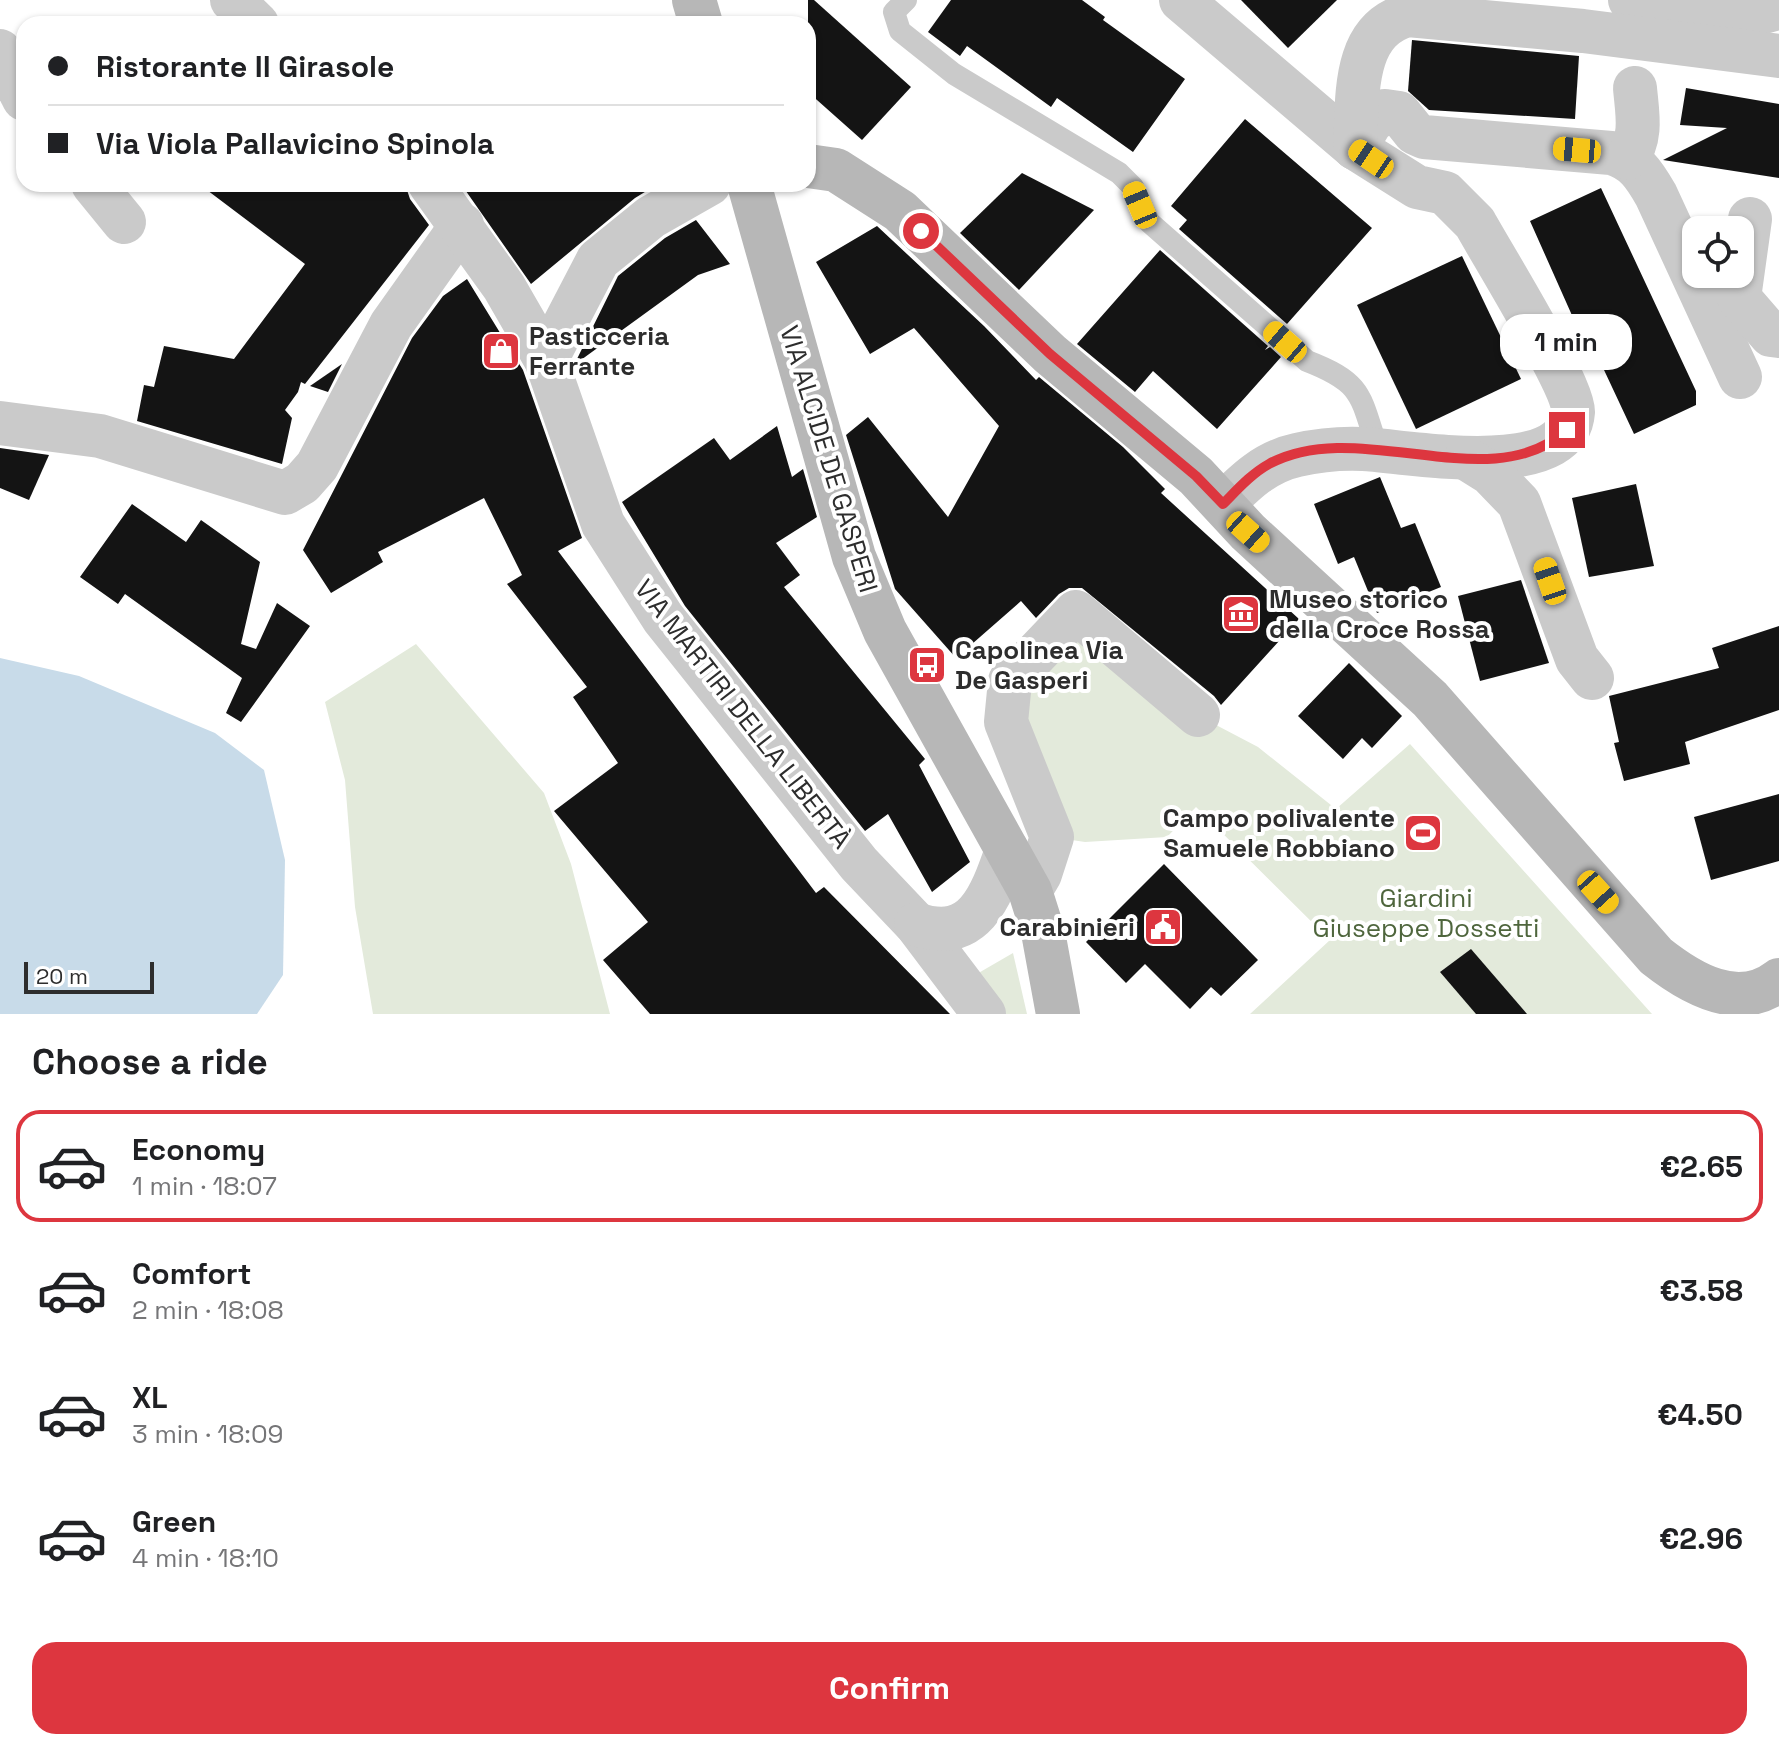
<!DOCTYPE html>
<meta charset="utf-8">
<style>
:root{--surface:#fff;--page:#f6f6f6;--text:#202124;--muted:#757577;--line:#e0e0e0;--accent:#dd363f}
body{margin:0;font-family:"Space Grotesk",sans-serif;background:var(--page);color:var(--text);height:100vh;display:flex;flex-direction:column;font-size:30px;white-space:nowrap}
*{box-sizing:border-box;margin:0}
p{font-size:26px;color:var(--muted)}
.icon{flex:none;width:44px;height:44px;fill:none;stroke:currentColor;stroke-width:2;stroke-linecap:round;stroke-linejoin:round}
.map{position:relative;height:1014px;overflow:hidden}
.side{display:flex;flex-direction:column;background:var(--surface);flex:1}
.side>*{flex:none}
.hud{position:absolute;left:16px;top:16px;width:800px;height:176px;border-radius:24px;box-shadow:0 2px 6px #0004;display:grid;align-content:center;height:176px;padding:0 32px;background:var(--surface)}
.controls{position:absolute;left:1682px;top:216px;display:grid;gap:16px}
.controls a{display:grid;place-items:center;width:72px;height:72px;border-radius:16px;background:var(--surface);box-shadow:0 2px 6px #0004;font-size:40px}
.scale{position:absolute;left:24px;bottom:20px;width:130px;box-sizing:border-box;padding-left:8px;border:4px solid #2d2d2d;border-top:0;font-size:22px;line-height:28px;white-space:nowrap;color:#2d2d2d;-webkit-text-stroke:6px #fff;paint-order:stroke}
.end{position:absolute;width:36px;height:36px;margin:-18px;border:10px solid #dd363f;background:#fff;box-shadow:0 0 0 4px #fff}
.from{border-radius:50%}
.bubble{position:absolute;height:56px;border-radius:24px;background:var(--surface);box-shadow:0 2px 6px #0004;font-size:26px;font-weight:700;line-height:56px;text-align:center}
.car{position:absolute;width:24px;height:48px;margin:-24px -12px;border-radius:10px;box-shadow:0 0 6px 2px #0007;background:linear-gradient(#f5c518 24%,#345 0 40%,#f5c518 0 76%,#345 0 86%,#f5c518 0)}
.hud b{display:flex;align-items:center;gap:28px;height:76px;font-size:30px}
.hud b+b{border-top:2px solid var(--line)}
.hud i{width:20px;height:20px;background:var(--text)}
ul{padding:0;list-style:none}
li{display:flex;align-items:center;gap:24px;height:112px;margin:0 16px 12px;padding:0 16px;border:4px solid transparent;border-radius:24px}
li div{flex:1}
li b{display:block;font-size:30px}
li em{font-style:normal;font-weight:700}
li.on{border-color:var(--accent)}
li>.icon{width:72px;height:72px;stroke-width:1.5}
h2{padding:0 32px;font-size:36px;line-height:96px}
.primary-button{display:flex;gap:16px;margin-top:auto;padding:16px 32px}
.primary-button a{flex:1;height:92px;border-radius:24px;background:var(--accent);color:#fff;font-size:32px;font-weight:700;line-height:92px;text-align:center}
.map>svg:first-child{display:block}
.green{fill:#e3eadb}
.water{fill:#c8dbe9}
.building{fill:#141414}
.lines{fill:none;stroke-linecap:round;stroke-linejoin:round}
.service{stroke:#cacaca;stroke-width:22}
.minor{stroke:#cacaca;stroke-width:44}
.tertiary{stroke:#cacaca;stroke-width:44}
.secondary{stroke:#b7b7b7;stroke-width:44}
.route{stroke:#dd363f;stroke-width:10}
.labels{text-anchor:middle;stroke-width:8;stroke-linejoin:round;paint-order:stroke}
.poi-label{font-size:26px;font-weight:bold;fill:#2d2d2d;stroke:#fff;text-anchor:start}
.street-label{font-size:26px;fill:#2d2d2d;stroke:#fff}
.park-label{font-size:26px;fill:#4f663d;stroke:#fff}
</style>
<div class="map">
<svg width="1779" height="1014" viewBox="0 0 1779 1014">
<rect width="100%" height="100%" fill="#fff"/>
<g class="green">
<polygon points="1076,612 1197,715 1258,747 1336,809 1410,744 1652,1014 1250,1014 1330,940 1196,807 1167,837 1085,842 1052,837 1010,681"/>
<polygon points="416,644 544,793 571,864 610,1014 373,1014 355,907 345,780 325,702"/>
<polygon points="1013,953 1027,1014 1000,1014 975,975"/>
</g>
<polygon class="water" points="0,658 79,676 215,733 264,770 285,860 283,975 257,1014 0,1014"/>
<g class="building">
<polygon points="808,0 814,0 911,87 862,140 808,92"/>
<polygon points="951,0 1082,0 1105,17 1103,20 1185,79 1133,152 1057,98 1051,107 967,46 960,56 928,32"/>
<polygon points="1241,0 1337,0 1288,48"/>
<polygon points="1412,40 1579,56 1575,119 1429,110 1408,91"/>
<polygon points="1686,88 1779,104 1779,178 1663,160 1727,128 1680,125"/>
<polygon points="1245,119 1372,228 1287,324 1179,229 1187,220 1171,206"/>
<polygon points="1022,173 1094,210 1019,290 960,233"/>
<polygon points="199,184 405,184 410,199 429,225 305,384 301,382 298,392 285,410 292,418 282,464 137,421 144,385 154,387 164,346 234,359 305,264"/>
<polygon points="461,184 658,184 635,198 531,284"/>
<polygon points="1601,188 1696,391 1696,405 1634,434 1597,355 1591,358 1530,221"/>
<polygon points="696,220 730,264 698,275 574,365 618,276 665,238"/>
<polygon points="877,226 984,326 1036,380 1039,377 1123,447 1165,489 1161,493 1299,619 1221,705 1214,696 1082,588 1069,588 1059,594 1036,618 1021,601 956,658 895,589 846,435 868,417 948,517 999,426 914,328 870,354 816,262"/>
<polygon points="1160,250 1268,346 1265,350 1270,347 1281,357 1217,429 1153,371 1135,392 1077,344"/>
<polygon points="1462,256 1521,379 1416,429 1357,305"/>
<polygon points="467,279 523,370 582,538 558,551 816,893 824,887 950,1014 650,1014 603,960 648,922 554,811 618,763 573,697 587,687 507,584 522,575 484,498 378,552 383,562 331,593 303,550 412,338 443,296"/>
<polygon points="342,364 328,392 310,386"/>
<polygon points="777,426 792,477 803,469 817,517 776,543 800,575 784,587 925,759 919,765 970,862 932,892 888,814 865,831 685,606 622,502 714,438 730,460"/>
<polygon points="0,448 49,455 29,500 0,488"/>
<polygon points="1380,477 1401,528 1415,523 1441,587 1377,613 1354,557 1338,564 1314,504"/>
<polygon points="1636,484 1654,566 1589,577 1572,498"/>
<polygon points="132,504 186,542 201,520 260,562 241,644 256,649 277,603 310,626 241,722 226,713 242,678 125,594 118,604 80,577"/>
<polygon points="1521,580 1549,663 1480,681 1458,596"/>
<polygon points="1779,626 1779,710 1685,742 1690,764 1624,781 1614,743 1619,742 1609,696 1719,668 1712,648"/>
<polygon points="1349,663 1402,716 1372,748 1362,738 1343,759 1298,716"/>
<polygon points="1779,794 1779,861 1711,880 1694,817"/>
<polygon points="1164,864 1258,960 1221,996 1211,987 1190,1009 1145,964 1126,983 1086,942"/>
<polygon points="1471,949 1527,1014 1476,1014 1440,972"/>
</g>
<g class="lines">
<path class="service" d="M906,0L894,12L900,31L954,74L1119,173L1133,187L1149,222L1307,361C1364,383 1360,396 1378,450"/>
<g class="minor">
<path d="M1181,0L1355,148L1417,187L1445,193L1475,223C1492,254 1574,386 1573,412C1568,483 1407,451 1363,449C1341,448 1319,450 1297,455C1265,462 1245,482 1223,504"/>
<path d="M1630,0C1672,7 1740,25 1779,7"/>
<polyline points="0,51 24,99"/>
<path d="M1355,148L1371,122L1385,111L1399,113L1415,133L1424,137L1611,153C1635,160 1644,174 1656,195L1740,377"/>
<path d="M1355,148C1358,99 1351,30 1408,15L1583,31L1779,56"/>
<path d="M1627,158C1643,137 1637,112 1635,88"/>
<polyline points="93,184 124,222"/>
<polyline points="1750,219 1739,298 1771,335 1779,336"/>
<polyline points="546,360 598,260 651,217 709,184"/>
<polyline points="0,423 100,436 285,493 302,483 317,466 391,325 462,225"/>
<polyline points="1466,458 1490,473 1519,503 1577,659 1592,678"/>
<polyline points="1030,891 1040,874 1052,837 1006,722 1010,681 1076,612 1198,715"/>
</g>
<g class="tertiary">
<polyline points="232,0 257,24"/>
<polyline points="430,184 504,287 546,360 603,524 663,618 859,864 916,924 984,1014"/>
<path d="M916,924C975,944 991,896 1007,850"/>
</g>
<g class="secondary">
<polyline points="694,0 701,24"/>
<path d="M808,166L836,170L900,211L1050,354L1196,476L1248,532L1430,699L1656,956C1690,983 1738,1012 1779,980"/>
<polyline points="749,184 854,557 885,631 1030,891 1043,932 1058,1014"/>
</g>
</g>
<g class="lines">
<path class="route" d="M921,231L1050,354L1196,476L1223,504C1237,490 1251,474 1269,464C1359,415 1490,500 1567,430"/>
</g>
<defs>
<symbol id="shop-square" viewBox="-11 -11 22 22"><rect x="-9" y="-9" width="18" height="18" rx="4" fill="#dd363f" stroke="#fff"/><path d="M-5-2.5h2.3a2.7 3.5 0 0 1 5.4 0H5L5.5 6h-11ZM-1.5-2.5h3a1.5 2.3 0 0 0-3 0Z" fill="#fff"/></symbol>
<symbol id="museum-square" viewBox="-11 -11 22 22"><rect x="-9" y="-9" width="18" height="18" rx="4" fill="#dd363f" stroke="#fff"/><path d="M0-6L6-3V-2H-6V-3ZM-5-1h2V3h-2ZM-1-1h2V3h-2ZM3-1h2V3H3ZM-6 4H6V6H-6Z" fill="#fff"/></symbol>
<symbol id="bus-square" viewBox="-11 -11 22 22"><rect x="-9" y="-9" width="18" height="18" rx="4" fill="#dd363f" stroke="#fff"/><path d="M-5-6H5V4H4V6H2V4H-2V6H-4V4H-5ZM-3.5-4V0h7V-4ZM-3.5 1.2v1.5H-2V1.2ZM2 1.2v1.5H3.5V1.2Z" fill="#fff"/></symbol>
<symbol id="stadium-square" viewBox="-11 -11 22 22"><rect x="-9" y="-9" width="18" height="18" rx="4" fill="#dd363f" stroke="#fff"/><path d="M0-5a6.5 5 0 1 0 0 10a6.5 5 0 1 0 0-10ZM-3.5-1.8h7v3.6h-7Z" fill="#fff"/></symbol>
<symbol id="civic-square" viewBox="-11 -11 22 22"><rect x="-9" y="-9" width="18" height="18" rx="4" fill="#dd363f" stroke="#fff"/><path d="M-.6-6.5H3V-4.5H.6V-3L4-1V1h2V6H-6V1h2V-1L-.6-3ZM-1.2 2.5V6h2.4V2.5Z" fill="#fff"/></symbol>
</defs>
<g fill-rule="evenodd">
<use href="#shop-square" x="479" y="329" width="44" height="44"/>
<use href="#museum-square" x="1219" y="592" width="44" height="44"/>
<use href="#bus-square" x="905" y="643" width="44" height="44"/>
<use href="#stadium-square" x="1401" y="811" width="44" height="44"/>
<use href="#civic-square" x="1141" y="905" width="44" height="44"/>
</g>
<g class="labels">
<g class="poi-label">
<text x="529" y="345">Pasticceria<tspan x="529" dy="30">Ferrante</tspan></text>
<text x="1269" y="608">Museo storico<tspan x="1269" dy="30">della Croce Rossa</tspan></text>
<text x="955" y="659">Capolinea Via<tspan x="955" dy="30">De Gasperi</tspan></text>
<text x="1395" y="827" text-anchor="end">Campo polivalente<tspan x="1395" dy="30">Samuele Robbiano</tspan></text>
<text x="1135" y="936" text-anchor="end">Carabinieri</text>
</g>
<g class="street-label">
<text transform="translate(829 459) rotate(73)" y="9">VIA ALCIDE DE GASPERI</text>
<text transform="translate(743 714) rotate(52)" y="9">VIA MARTIRI DELLA LIBERTÀ</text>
</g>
<g class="park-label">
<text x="1426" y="907">Giardini<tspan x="1426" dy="30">Giuseppe Dossetti</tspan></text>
</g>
</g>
</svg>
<div class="controls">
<a><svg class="icon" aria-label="locate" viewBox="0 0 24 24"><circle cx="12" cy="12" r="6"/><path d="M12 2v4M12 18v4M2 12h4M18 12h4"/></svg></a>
</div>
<div class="scale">20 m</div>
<i class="end from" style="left:921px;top:231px"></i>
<i class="end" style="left:1567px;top:430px"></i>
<div class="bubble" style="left:1500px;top:314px;width:132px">1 min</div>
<i class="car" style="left:1577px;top:150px;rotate:275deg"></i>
<i class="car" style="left:1371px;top:159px;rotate:304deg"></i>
<i class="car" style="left:1140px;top:205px;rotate:337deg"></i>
<i class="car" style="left:1285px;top:342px;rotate:311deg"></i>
<i class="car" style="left:1248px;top:532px;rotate:132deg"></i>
<i class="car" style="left:1550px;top:581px;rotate:341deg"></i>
<i class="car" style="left:1598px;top:892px;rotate:138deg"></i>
<div class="hud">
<b><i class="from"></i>Ristorante Il Girasole</b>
<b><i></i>Via Viola Pallavicino Spinola</b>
</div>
</div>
<section class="side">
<h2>Choose a ride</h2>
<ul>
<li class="on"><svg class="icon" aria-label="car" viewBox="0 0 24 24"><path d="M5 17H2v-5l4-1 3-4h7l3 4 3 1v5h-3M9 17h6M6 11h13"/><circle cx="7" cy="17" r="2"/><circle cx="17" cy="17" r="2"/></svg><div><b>Economy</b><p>1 min · 18:07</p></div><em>€2.65</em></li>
<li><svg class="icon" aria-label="car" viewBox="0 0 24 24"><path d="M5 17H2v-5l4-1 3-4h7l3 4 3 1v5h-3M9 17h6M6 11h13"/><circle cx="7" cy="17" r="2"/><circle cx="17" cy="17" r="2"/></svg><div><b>Comfort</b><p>2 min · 18:08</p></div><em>€3.58</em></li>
<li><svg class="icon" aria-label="car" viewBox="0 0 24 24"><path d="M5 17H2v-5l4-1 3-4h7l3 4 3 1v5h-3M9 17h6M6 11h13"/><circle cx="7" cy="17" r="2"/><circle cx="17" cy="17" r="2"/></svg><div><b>XL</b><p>3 min · 18:09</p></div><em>€4.50</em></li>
<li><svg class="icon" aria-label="car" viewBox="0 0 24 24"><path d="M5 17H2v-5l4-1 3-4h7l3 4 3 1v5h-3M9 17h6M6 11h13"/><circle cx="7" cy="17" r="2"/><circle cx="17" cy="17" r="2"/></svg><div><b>Green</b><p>4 min · 18:10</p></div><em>€2.96</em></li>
</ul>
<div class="primary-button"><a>Confirm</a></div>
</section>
